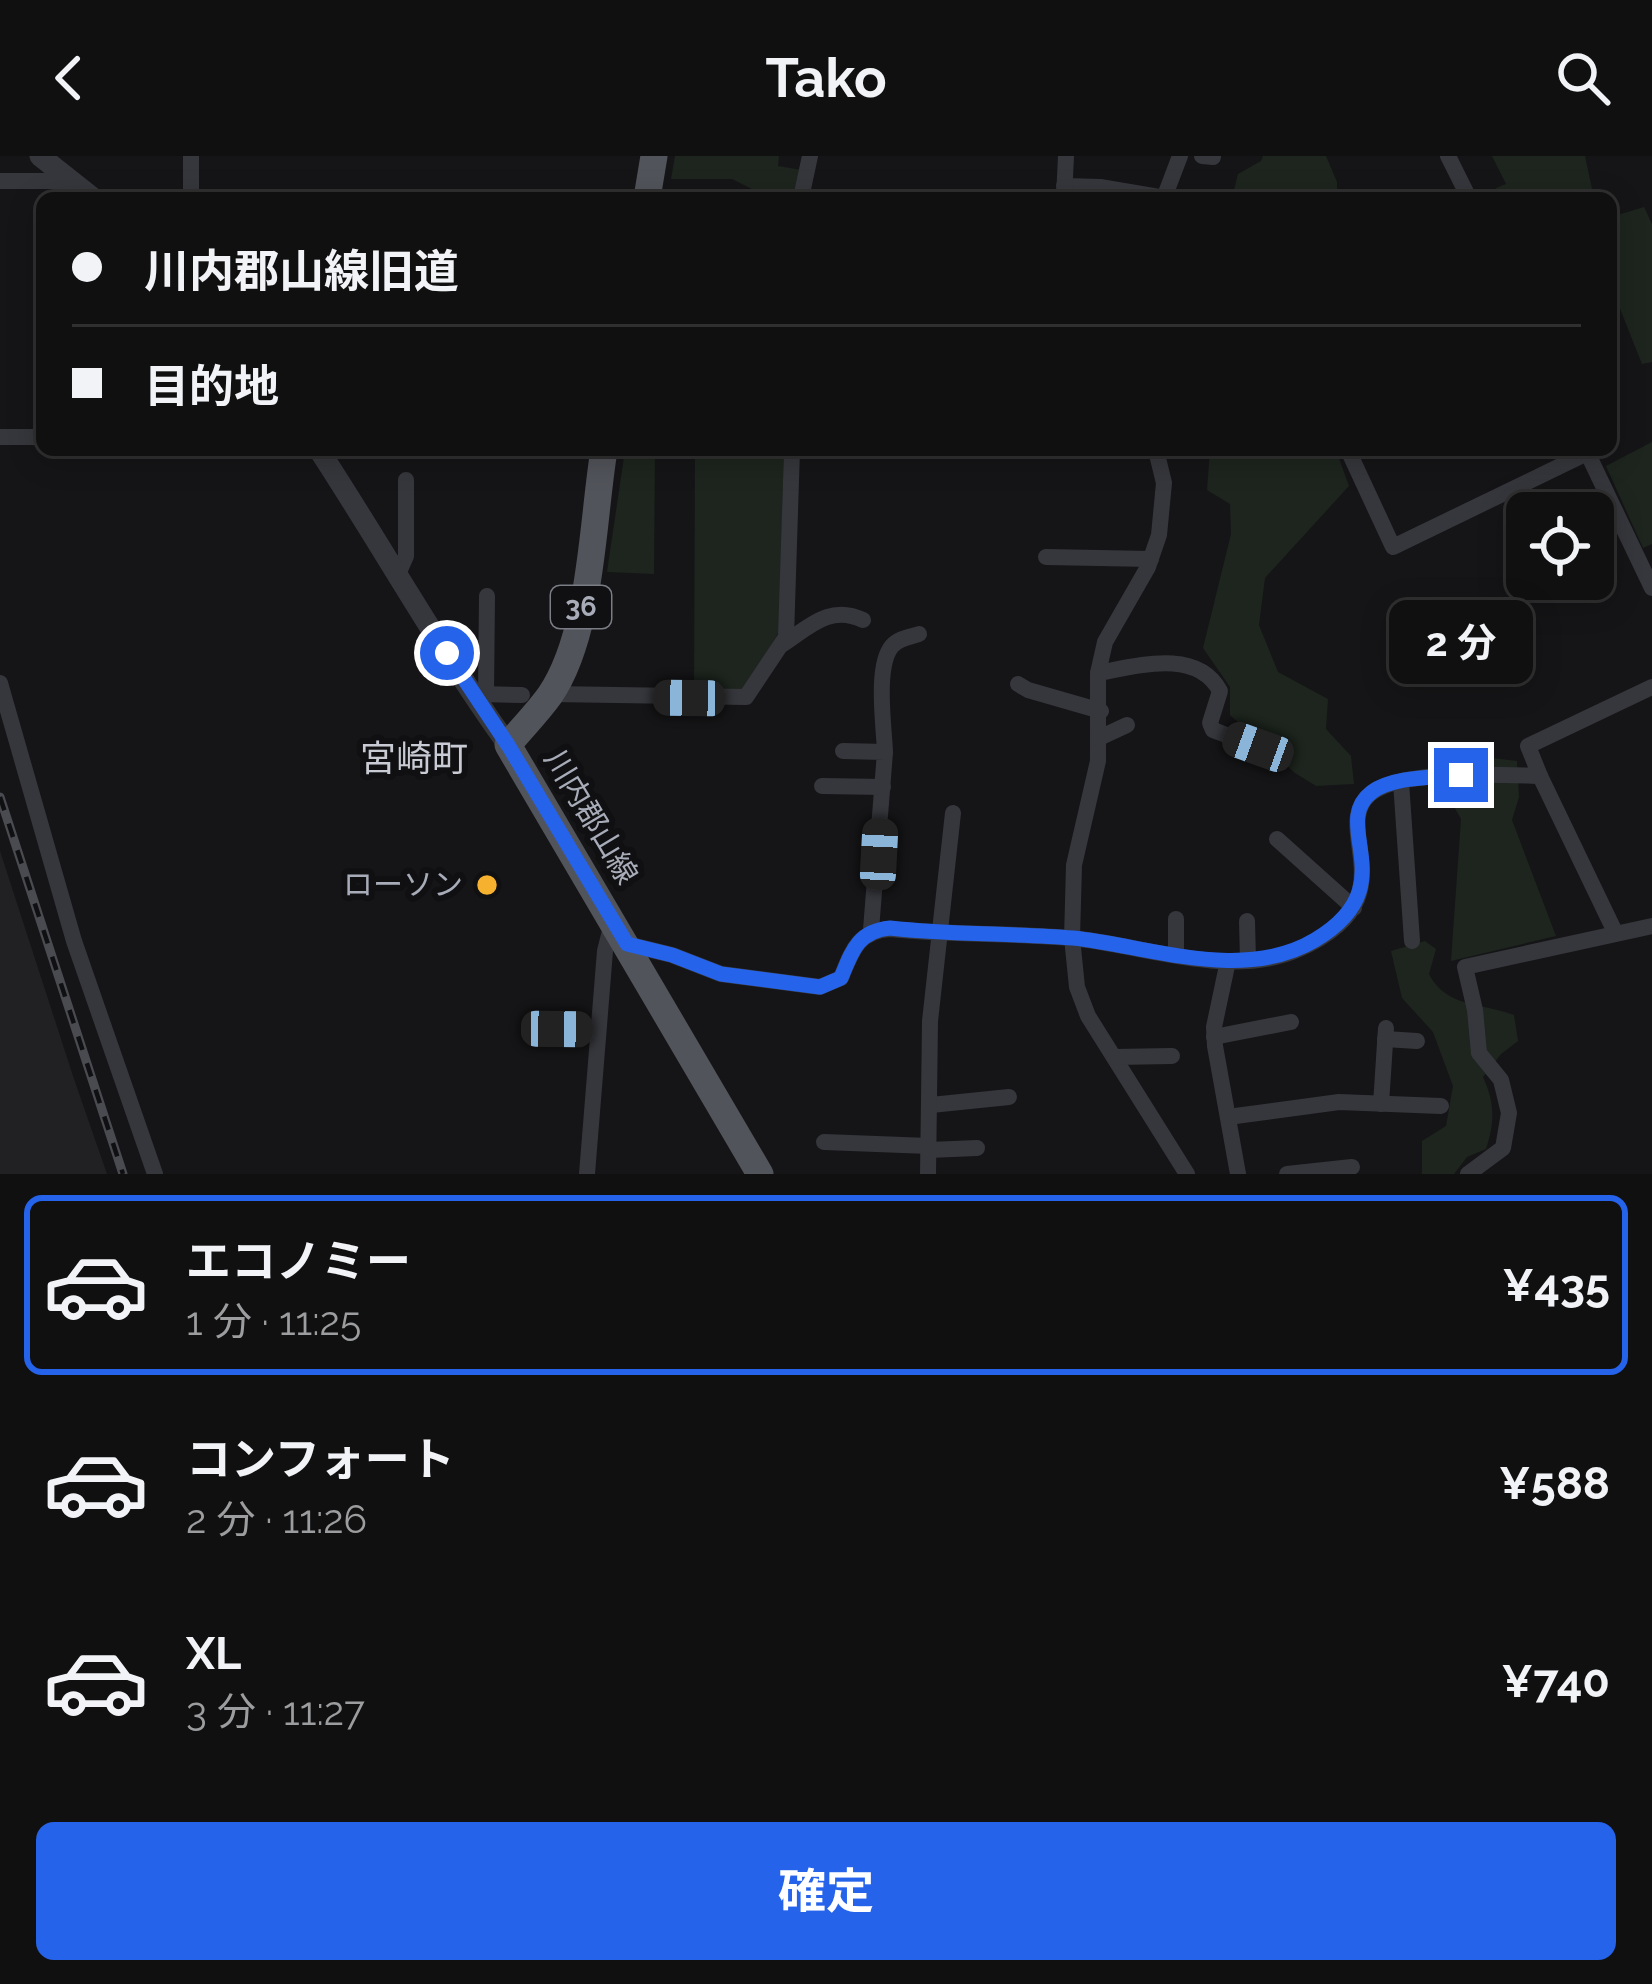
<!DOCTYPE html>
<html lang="ja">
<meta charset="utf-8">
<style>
:root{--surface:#101011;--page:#1e1e1f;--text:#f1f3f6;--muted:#9c9d9f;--line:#303031;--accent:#2563eb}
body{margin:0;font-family:Raleway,"Noto Sans JP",sans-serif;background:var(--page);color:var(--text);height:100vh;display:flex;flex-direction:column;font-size:45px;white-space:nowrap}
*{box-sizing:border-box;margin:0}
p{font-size:39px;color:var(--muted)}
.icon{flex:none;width:66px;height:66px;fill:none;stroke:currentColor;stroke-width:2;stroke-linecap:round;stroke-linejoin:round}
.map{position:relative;height:1018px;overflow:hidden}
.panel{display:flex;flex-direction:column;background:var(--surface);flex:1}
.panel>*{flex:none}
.hud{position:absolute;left:36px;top:36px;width:1581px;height:264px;border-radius:18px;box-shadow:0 6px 30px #0003,0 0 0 3px var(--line);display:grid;align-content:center;height:264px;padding:0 36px;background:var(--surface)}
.controls{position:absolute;left:1506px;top:336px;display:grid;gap:24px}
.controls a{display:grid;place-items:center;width:108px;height:108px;border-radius:18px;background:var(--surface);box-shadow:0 6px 30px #0003,0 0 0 3px var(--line);font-size:60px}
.end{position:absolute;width:54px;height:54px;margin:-27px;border:15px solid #2563eb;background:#fff;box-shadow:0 0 0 6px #fff}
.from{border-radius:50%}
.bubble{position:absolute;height:84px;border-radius:18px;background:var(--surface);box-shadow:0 6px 30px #0003,0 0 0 3px var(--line);font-size:39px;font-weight:700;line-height:84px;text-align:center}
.car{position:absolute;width:36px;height:72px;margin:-36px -18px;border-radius:15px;box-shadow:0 0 9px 3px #0007;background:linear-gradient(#222 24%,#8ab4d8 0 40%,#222 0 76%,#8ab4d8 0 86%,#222 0)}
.hud b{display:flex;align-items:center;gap:42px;height:114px;font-size:45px}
.hud b+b{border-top:3px solid var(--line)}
.hud i{width:30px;height:30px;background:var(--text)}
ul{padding:21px 0 0;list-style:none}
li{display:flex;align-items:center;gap:36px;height:180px;margin:0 24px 18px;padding:0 12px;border:6px solid transparent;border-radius:18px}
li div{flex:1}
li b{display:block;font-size:45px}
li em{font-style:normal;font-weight:700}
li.current{border-color:var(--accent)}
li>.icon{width:108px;height:108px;stroke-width:1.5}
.cta{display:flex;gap:24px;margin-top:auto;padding:24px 36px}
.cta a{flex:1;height:138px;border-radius:18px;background:var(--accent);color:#fff;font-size:48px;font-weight:700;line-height:138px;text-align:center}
header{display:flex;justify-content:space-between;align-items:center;height:156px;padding:0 36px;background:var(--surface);font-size:54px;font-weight:700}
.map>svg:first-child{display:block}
.built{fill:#212124}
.green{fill:#1d251e}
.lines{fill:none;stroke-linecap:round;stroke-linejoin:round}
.minor{stroke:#36373c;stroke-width:16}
.tertiary{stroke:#36373c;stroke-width:21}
.primary{stroke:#52545b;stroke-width:27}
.rail-casing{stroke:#494b51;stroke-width:9}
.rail{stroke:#101012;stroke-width:4.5;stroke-dasharray:14;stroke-linecap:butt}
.route{stroke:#2563eb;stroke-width:15}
.poi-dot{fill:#f6b22f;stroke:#101012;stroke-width:4.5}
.labels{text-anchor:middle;stroke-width:12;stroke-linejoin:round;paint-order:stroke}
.shield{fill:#101012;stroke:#7a7d86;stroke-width:3}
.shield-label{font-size:27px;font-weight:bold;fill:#a7acb8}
.street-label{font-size:30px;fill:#a7acb8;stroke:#101012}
.poi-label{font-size:30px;fill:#a7acb8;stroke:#101012;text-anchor:end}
.quarter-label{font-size:36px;fill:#c8cbd3;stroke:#101012}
</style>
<header><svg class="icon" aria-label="back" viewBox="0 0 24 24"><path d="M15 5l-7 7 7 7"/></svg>Tako<svg class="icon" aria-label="search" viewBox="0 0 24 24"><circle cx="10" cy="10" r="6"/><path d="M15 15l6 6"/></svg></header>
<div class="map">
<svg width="1652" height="1018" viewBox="0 0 1652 1018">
<rect width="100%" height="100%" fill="#151517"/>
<polygon class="built" points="0,695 74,923 107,1018 0,1018"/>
<g class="green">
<polygon points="675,0 779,0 778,10 802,14 795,42 770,42 732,23 671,23"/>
<polygon points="1263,0 1326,0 1337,26 1337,42 1232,42 1238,18 1261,5"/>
<polygon points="1492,0 1585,0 1594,42 1500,42 1496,32 1506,28"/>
<polygon points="1644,51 1652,68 1652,206 1642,208 1611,130 1611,61"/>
<polygon points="1652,286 1652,388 1643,392 1606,310"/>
<polygon points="625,294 655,294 654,418 607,416"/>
<polygon points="695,294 784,294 779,476 744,535 694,536"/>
<polygon points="1210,294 1337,297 1349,330 1265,422 1259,469 1278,516 1328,543 1326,573 1351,600 1354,628 1316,630 1295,617 1230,559 1230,531 1203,492 1231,378 1230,348 1207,334"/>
<polygon points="1467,599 1517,605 1519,641 1512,664 1556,780 1451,805 1461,663 1444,633 1441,609"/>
<path d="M1425,785L1436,793L1429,818C1446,852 1483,847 1514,859L1518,885L1501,898L1483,921C1495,947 1495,966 1486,993L1467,1001L1454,1018H1422V985L1446,970L1453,930L1433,876L1402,842L1391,795Z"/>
</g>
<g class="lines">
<g class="minor">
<polyline points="191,0 191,42"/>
<polyline points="1202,0 1213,1"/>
<polyline points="1448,0 1469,42"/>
<polyline points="0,25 72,25"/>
<polyline points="1064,30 1100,31 1165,42"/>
<polyline points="801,42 810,0"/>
<polyline points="1064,42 1066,0"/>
<polyline points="1164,42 1180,0"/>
<polyline points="0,281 42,281"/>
<polyline points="938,294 1156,295"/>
<polyline points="1156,294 1164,327 1159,379 1148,411 1105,486 1098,517 1098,605 1074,709 1072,782 1077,831 1088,860 1187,1018"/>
<polyline points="1348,294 1393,391 1587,297"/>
<polyline points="1586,294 1652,432"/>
<polyline points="1046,401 1151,403"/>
<polyline points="399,416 406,400 406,324"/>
<path d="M783,488C809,471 830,448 863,464"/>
<path d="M1098,517C1137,510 1197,492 1220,535L1210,567L1213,574L1258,591"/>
<polyline points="0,527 74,785 155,1018"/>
<polyline points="1018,528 1028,534 1101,555"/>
<polyline points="478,538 522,539"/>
<polyline points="486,538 487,440"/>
<polyline points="551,538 746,541 786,481 792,294"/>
<polyline points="1099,582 1127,569"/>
<polyline points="843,595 885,596 871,774"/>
<path d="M885,596C884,570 875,510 892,490C899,482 910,481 919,478"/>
<polyline points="1540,620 1615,776"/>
<polyline points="1401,626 1412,785"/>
<polyline points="822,630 883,631"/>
<polyline points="1277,683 1354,752"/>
<polyline points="1176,763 1176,797"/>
<polyline points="1247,765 1248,804"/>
<path d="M627,788L672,799L721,818L820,831L841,822C852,795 858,775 890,773C950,779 1011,777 1072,782C1142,789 1229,823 1297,794C1414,743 1328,674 1370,638C1400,613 1501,619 1540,620L1528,590L1652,531"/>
<polyline points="1228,805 1214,871 1215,890 1238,1018"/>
<polyline points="557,873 598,874"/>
<polyline points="1214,881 1291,866"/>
<polyline points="1385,883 1417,885"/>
<polyline points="1114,901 1172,900"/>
<polyline points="1381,948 1386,872"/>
<polyline points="931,949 1009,941"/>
<polyline points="1228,961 1339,946 1441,950"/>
<polyline points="824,986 929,990"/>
<polyline points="929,994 977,992"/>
<polyline points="587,1018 605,795 613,763"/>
<polyline points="928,1018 930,865 953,657"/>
<polyline points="1287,1018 1352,1011"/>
<polyline points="1468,1018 1503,992 1509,957 1501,924 1479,897 1475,854 1465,811 1652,770"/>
</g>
<g class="tertiary">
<polyline points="40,0 93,42"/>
<path d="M319,294C383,392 440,494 508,589"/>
</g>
<g class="primary">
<polyline points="647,42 654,0"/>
<path d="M604,294C592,367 592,477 550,539C538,556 522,572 508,589L760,1018"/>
</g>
<defs>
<polyline id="rail" points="0,641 123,1018"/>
</defs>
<use href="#rail" class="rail-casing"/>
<use href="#rail" class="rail"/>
</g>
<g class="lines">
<path class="route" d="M447,497L508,589L627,788L672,799L721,818L820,831L841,822C852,795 858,775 890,772C951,779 1012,777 1073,782C1149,790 1243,827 1315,784C1407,729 1328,669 1372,636C1394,620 1434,622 1461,619"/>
</g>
<circle class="poi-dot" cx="487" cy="729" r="12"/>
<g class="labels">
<rect class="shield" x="551" y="430" width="60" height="42" rx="9"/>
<g class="shield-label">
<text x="581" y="460">36</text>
</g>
<g class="street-label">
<text transform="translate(591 661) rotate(59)" y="10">川内郡山線</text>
</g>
<g class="poi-label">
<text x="463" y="739">ローソン</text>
</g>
<g class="quarter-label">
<text x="414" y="615">宮崎町</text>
</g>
</g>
</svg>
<div class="controls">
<a><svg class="icon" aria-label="locate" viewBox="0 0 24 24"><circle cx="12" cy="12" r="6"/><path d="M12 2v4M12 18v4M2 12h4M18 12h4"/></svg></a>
</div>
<i class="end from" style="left:447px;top:497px"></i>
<i class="end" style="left:1461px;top:619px"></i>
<div class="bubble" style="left:1389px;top:444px;width:144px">2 分</div>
<i class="car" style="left:689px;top:542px;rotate:271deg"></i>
<i class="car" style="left:1258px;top:591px;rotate:290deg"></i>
<i class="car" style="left:879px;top:698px;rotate:3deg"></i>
<i class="car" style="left:557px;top:873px;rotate:91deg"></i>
<div class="hud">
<b><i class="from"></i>川内郡山線旧道</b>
<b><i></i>目的地</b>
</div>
</div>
<section class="panel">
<ul>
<li class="current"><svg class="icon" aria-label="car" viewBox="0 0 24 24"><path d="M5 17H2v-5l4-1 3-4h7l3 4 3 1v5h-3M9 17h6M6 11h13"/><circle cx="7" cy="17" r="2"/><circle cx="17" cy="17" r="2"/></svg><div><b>エコノミー</b><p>1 分 · 11:25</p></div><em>¥435</em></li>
<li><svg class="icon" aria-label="car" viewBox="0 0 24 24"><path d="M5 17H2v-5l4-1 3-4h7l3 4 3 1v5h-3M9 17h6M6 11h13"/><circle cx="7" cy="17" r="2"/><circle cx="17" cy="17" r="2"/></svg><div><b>コンフォート</b><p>2 分 · 11:26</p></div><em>¥588</em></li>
<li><svg class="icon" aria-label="car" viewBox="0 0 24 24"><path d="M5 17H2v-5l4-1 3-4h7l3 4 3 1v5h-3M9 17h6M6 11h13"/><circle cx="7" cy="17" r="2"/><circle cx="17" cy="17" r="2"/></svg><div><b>XL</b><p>3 分 · 11:27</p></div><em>¥740</em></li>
</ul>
<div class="cta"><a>確定</a></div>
</section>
